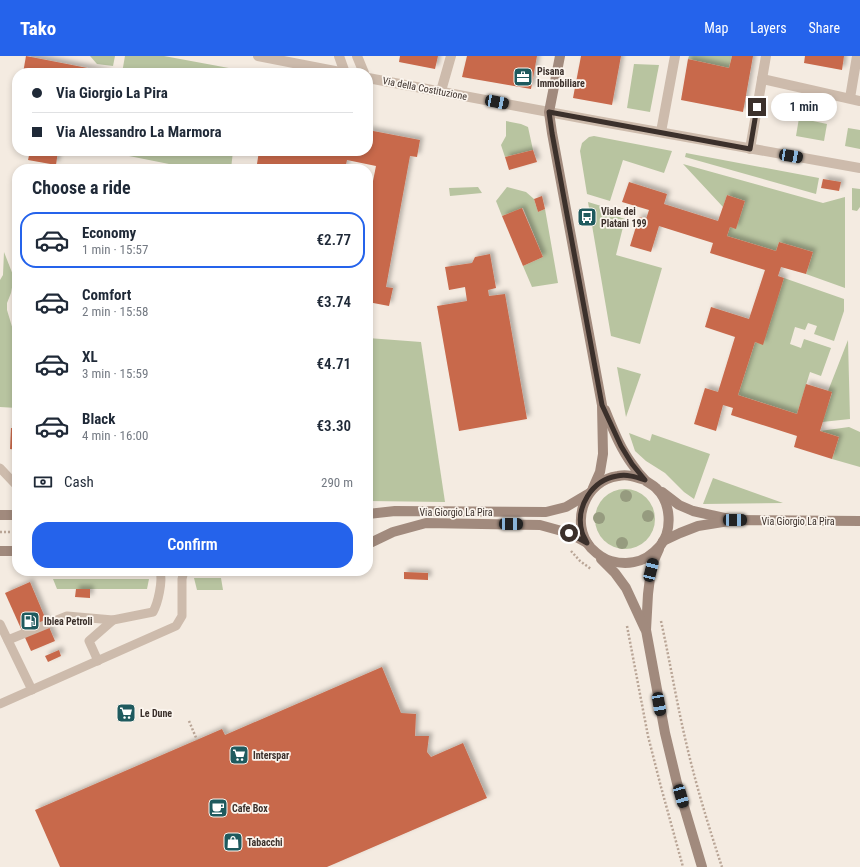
<!DOCTYPE html>
<meta charset="utf-8">
<style>
:root{--surface:#fff;--page:#f6f6f7;--text:#1f2937;--muted:#747a83;--line:#e0e1e3;--accent:#2563eb}
body{margin:0;font-family:"Roboto Condensed",sans-serif;background:var(--page);color:var(--text);height:100vh;display:flex;flex-direction:column;font-size:15px;white-space:nowrap}
*{box-sizing:border-box;margin:0}
p{font-size:13px;color:var(--muted)}
.icon{flex:none;width:22px;height:22px;fill:none;stroke:currentColor;stroke-width:2;stroke-linecap:round;stroke-linejoin:round}
.map{position:relative;flex:1;overflow:hidden}
.side{position:absolute;left:12px;top:108px;width:361px;height:412px;display:flex;flex-direction:column;background:var(--surface);border-radius:16px;box-shadow:0 2px 6px #0003}
.side>*{flex:none}
.banner{position:absolute;left:12px;top:12px;width:361px;height:88px;border-radius:16px;box-shadow:0 2px 6px #0003;display:grid;align-content:center;height:88px;padding:0 20px;background:var(--surface)}
.end{position:absolute;width:18px;height:18px;margin:-9px;border:5px solid #3b302b;background:#fff;box-shadow:0 0 0 2px #fff}
.from{border-radius:50%}
.bubble{position:absolute;height:28px;border-radius:14px;background:var(--surface);box-shadow:0 2px 6px #0003;font-size:13px;font-weight:600;line-height:28px;text-align:center}
.car{position:absolute;width:12px;height:24px;margin:-12px -6px;border-radius:5px;box-shadow:0 0 3px 1px #0007;background:linear-gradient(#222 24%,#8ab4d8 0 40%,#222 0 76%,#8ab4d8 0 86%,#222 0)}
.banner b{display:flex;align-items:center;gap:14px;height:38px;font-size:15px}
.banner b+b{border-top:1px solid var(--line)}
.banner i{width:10px;height:10px;background:var(--text)}
ul{padding:0;list-style:none}
li{display:flex;align-items:center;gap:12px;height:56px;margin:0 8px 6px;padding:0 12px;border:2px solid transparent;border-radius:16px}
li div{flex:1}
li b{display:block;font-size:15px}
li em{font-style:normal;font-weight:600}
li.selected{border-color:var(--accent)}
li>.icon{width:36px;height:36px;stroke-width:1.5}
h2{padding:0 20px;font-size:18px;line-height:48px}
.pay{display:flex;align-items:center;gap:10px;height:44px;padding:0 20px;font-size:15px}
.pay p{margin-inline-start:auto}
.action{display:flex;gap:8px;margin-top:auto;padding:8px 20px}
.action a{flex:1;height:46px;border-radius:16px;background:var(--accent);color:#fff;font-size:16px;font-weight:600;line-height:46px;text-align:center}
header{display:flex;align-items:center;gap:24px;box-sizing:border-box;height:56px;padding:0 20px;background:var(--accent);color:#fff}
header strong{font-size:19px}
nav{display:flex;gap:22px;margin-inline-start:auto;font-size:14px}
.map>svg:first-child{display:block}
.green{fill:#b8c4a0}
.building{fill:#c8694b;filter:url(#shadow)}
.lines{fill:none;stroke-linecap:round;stroke-linejoin:round}
.path{stroke:#b9a596;stroke-width:2.5;stroke-dasharray:2 2;stroke-linecap:butt}
.lane{stroke:#cdbbac;stroke-width:9}
.street{stroke:#cdbbac;stroke-width:10}
.secondary{stroke:#a18a7d;stroke-width:10}
.tree{fill:#969b7f}
.route{stroke:#3b302b;stroke-width:5}
.labels{text-anchor:middle;stroke-width:3.5;stroke-linejoin:round;paint-order:stroke}
.poi-label{font-size:10px;font-weight:bold;fill:#3b302b;stroke:#fbf5ee;text-anchor:start}
.street-label{font-size:10px;fill:#3b302b;stroke:#fbf5ee}
</style>
<header>
<strong>Tako</strong>
<nav><a>Map</a><a>Layers</a><a>Share</a></nav>
</header>
<div class="map">
<svg width="860" height="811" viewBox="0 0 860 811">
<defs>
<filter id="shadow"><feDropShadow dx="3.5" dy="-3.5" stdDeviation="2" flood-color="#0004"/></filter>
</defs>
<rect width="100%" height="100%" fill="#f4ebe1"/>
<g class="green">
<polygon points="90,0 115,0 113,10 97,8"/>
<polygon points="125,0 164,0 245,15 245,17 122,17"/>
<polygon points="689,0 732,0 729,12 688,3"/>
<polygon points="634,8 659,9 650,56 627,52"/>
<polygon points="799,62 827,68 824,85 796,80"/>
<polygon points="506,65 521,68 528,71 533,94 505,101 501,89 506,80"/>
<polygon points="848,72 860,74 860,93 845,90"/>
<polygon points="594,80 672,95 664,117 623,104 610,145 587,138 580,95 582,87 589,81"/>
<polygon points="109,95 233,95 231,113 194,113 109,96"/>
<polygon points="686,97 819,122 816,138 685,101"/>
<polygon points="683,108 823,147 845,141 845,232 806,218 813,196 779,186 776,195 727,180 730,171 736,172 745,145 727,139 723,151"/>
<polygon points="478,131 482,137 450,140 449,132"/>
<polygon points="507,131 526,136 534,143 538,156 545,153 558,227 532,231 523,210 543,201 523,152 502,160 496,145"/>
<polygon points="852,132 860,133 860,151 857,155 852,154"/>
<polygon points="588,146 608,152 607,157 625,163 616,199 662,212 640,288 611,280"/>
<polygon points="4,196 13,219 13,226 11,237 7,247 7,254 13,274 17,279 17,352 0,351 0,224 3,219"/>
<polygon points="784,222 844,243 844,255 834,285 814,278 817,270 808,267 805,274 795,271 790,288 801,292 804,283 831,292 821,320 810,316 797,358 738,339 755,286 762,288"/>
<polygon points="368,282 421,286 445,446 368,445"/>
<polygon points="848,284 850,363 822,366 832,337 828,335"/>
<polygon points="617,311 641,318 626,361"/>
<polygon points="849,371 860,376 860,411 832,403 839,381 820,375"/>
<polygon points="629,377 650,385 652,378 710,398 694,443 684,436 665,417 646,405 635,395"/>
<polygon points="713,422 783,447 703,448"/>
<circle cx="625" cy="463" r="30"/>
<polygon points="194,522 221,522 223,534 197,534"/>
<polygon points="53,523 149,523 147,533 57,533"/>
</g>
<g class="building">
<polygon points="26,0 108,16 108,17 23,17"/>
<polygon points="400,0 438,0 435,13 399,6"/>
<polygon points="467,0 537,0 531,33 462,21"/>
<polygon points="581,0 621,0 612,49 573,42"/>
<polygon points="732,0 753,0 743,56 681,44 688,3 729,12"/>
<polygon points="805,0 844,0 842,14 804,7"/>
<polygon points="368,74 420,84 417,101 410,100 386,231 393,232 389,250 368,246 368,150 376,110 347,104 345,113 283,113 257,108 259,95 368,95"/>
<polygon points="533,94 537,106 509,114 505,101"/>
<polygon points="30,95 58,95 56,109 28,104"/>
<polygon points="823,123 841,126 839,135 821,132"/>
<polygon points="629,126 667,138 664,148 718,165 727,139 745,145 736,173 730,171 727,180 776,195 779,186 813,196 806,218 781,211 778,220 784,222 763,289 755,286 738,339 797,358 806,328 832,336 820,375 839,381 832,403 794,391 797,380 731,359 733,352 723,349 716,375 694,368 705,332 718,336 735,281 705,271 711,251 749,263 765,214 710,197 713,187 659,170 651,196 630,190 639,161 646,163 649,154 622,146"/>
<polygon points="542,140 545,153 538,156 534,143"/>
<polygon points="522,152 543,201 523,210 502,160"/>
<polygon points="490,198 496,232 488,234 489,240 505,238 527,363 459,375 437,250 467,245 465,231 449,234 445,211 472,207 475,201"/>
<polygon points="11,372 17,372 17,394 10,393"/>
<polygon points="404,516 428,517 428,524 404,523"/>
<polygon points="30,526 55,585 31,595 5,537"/>
<polygon points="76,533 90,533 90,542 75,541"/>
<polygon points="59,594 61,600 48,606 45,600"/>
<polygon points="382,611 401,657 416,658 415,680 429,680 427,696 431,701 463,687 487,742 327,811 60,811 35,754 222,673 225,679"/>
</g>
<g class="lines">
<g class="path">
<polyline points="0,476 17,476"/>
<polyline points="571,495 580,505 591,513"/>
<path d="M661,565C669,601 675,637 683,673C693,719 707,766 722,811"/>
<polyline points="627,570 648,680 661,731 683,811"/>
<polyline points="189,665 197,684"/>
</g>
<g class="lane">
<polyline points="0,412 17,430"/>
<polyline points="0,568 32,634"/>
<path d="M8,584L67,560L113,564L153,556C158,547 163,525 160,515"/>
<polyline points="98,605 89,585 113,564"/>
<polyline points="0,648 176,570 182,560 182,523 184,515"/>
</g>
<g class="street">
<polyline points="258,0 345,17"/>
<polyline points="339,0 345,17"/>
<polyline points="357,0 364,17"/>
<polyline points="368,22 597,65 860,112"/>
<polyline points="762,23 860,45"/>
<polyline points="441,35 451,0"/>
<polyline points="850,42 857,0"/>
<polyline points="661,76 675,0"/>
<polyline points="750,93 766,0"/>
</g>
<g class="secondary">
<polyline points="560,0 549,56 552,77 602,349 603,398 600,416 593,432"/>
<path d="M605,354C613,373 620,392 632,408C636,414 641,420 646,425C649,427 653,429 656,432C671,446 673,474 660,490C658,492 656,494 654,496C642,507 626,509 611,505C603,503 597,498 591,492C569,467 585,424 618,420C628,418 636,421 645,424"/>
<polyline points="662,436 679,449 693,455 729,463"/>
<polyline points="368,458 395,455 546,456 566,451 588,438"/>
<polyline points="0,459 17,459"/>
<polyline points="663,485 680,477 698,470 735,464 860,465"/>
<polyline points="368,488 393,476 426,467 540,469 569,477 587,487"/>
<polyline points="659,493 655,502 651,514 648,538 646,574 665,677 677,727 702,811"/>
<polyline points="0,495 17,495"/>
<polyline points="601,503 615,517 626,532 645,573"/>
</g>
</g>
<g class="tree">
<circle cx="626" cy="440" r="6"/>
<circle cx="648" cy="460" r="6"/>
<circle cx="599" cy="462" r="6"/>
<circle cx="622" cy="487" r="6"/>
</g>
<g class="lines">
<path class="route" d="M569,477L587,487C586,484 583,480 582,476C575,451 592,424 617,420C627,418 636,421 645,424L632,408L621,390L602,349L552,77L549,56L750,93L757,51"/>
</g>
<defs>
<symbol id="office-square" viewBox="-11 -11 22 22"><rect x="-9" y="-9" width="18" height="18" rx="4" fill="#1f5a5e" stroke="#fbf5ee"/><path d="M-6-3h4V-5.5h4V-3h4V5H-6ZM-1-4.5V-3h2v-1.5ZM-6 0V1H6V0Z" fill="#fff"/></symbol>
<symbol id="bus-square" viewBox="-11 -11 22 22"><rect x="-9" y="-9" width="18" height="18" rx="4" fill="#1f5a5e" stroke="#fbf5ee"/><path d="M-5-6H5V4H4V6H2V4H-2V6H-4V4H-5ZM-3.5-4V0h7V-4ZM-3.5 1.2v1.5H-2V1.2ZM2 1.2v1.5H3.5V1.2Z" fill="#fff"/></symbol>
<symbol id="fuel-square" viewBox="-11 -11 22 22"><rect x="-9" y="-9" width="18" height="18" rx="4" fill="#1f5a5e" stroke="#fbf5ee"/><path d="M-5.5-6h7V0h2V4h1.3V-2.5L3-4.5l.8-.8L6-3V5H2.5V1h-1V6h-7ZM-4.2-4.7v3.2H.2V-4.7Z" fill="#fff"/></symbol>
<symbol id="supermarket-square" viewBox="-11 -11 22 22"><rect x="-9" y="-9" width="18" height="18" rx="4" fill="#1f5a5e" stroke="#fbf5ee"/><path d="M-6-5.5h2.5l.6 2H6L4.5 2H-2.5L-4.4-4H-6ZM-1.5 3.2a1.3 1.3 0 1 0 .1 0ZM3 3.2a1.3 1.3 0 1 0 .1 0Z" fill="#fff"/></symbol>
<symbol id="cafe-square" viewBox="-11 -11 22 22"><rect x="-9" y="-9" width="18" height="18" rx="4" fill="#1f5a5e" stroke="#fbf5ee"/><path d="M-5.5-4.5H6V0H3Q3 3.5 0 3.5H-2.5Q-5.5 3.5-5.5 0ZM3-3.2v2h1.7v-2ZM-6 4.5H4V6H-6Z" fill="#fff"/></symbol>
<symbol id="shop-square" viewBox="-11 -11 22 22"><rect x="-9" y="-9" width="18" height="18" rx="4" fill="#1f5a5e" stroke="#fbf5ee"/><path d="M-5-2.5h2.3a2.7 3.5 0 0 1 5.4 0H5L5.5 6h-11ZM-1.5-2.5h3a1.5 2.3 0 0 0-3 0Z" fill="#fff"/></symbol>
</defs>
<g fill-rule="evenodd">
<use href="#office-square" x="512" y="10" width="22" height="22"/>
<use href="#bus-square" x="576" y="150" width="22" height="22"/>
<use href="#fuel-square" x="19" y="554" width="22" height="22"/>
<use href="#supermarket-square" x="115" y="646" width="22" height="22"/>
<use href="#supermarket-square" x="228" y="688" width="22" height="22"/>
<use href="#cafe-square" x="207" y="741" width="22" height="22"/>
<use href="#shop-square" x="222" y="775" width="22" height="22"/>
</g>
<g class="labels">
<g class="poi-label">
<text x="537" y="19">Pisana<tspan x="537" dy="12">Immobiliare</tspan></text>
<text x="601" y="159">Viale dei<tspan x="601" dy="12">Platani 199</tspan></text>
<text x="44" y="569">Iblea Petroli</text>
<text x="140" y="661">Le Dune</text>
<text x="253" y="703">Interspar</text>
<text x="232" y="756">Cafe Box</text>
<text x="247" y="790">Tabacchi</text>
</g>
<g class="street-label">
<text transform="translate(425 32) rotate(11)" y="4">Via della Costituzione</text>
<text x="456" y="460">Via Giorgio La Pira</text>
<text x="798" y="469">Via Giorgio La Pira</text>
</g>
</g>
</svg>
<i class="end from" style="left:569px;top:477px"></i>
<i class="end" style="left:757px;top:51px"></i>
<div class="bubble" style="left:771px;top:37px;width:66px">1 min</div>
<i class="car" style="left:497px;top:46px;rotate:101deg"></i>
<i class="car" style="left:791px;top:100px;rotate:100deg"></i>
<i class="car" style="left:735px;top:464px;rotate:90deg"></i>
<i class="car" style="left:511px;top:468px;rotate:91deg"></i>
<i class="car" style="left:651px;top:514px;rotate:14deg"></i>
<i class="car" style="left:659px;top:648px;rotate:170deg"></i>
<i class="car" style="left:681px;top:740px;rotate:164deg"></i>
<div class="banner">
<b><i class="from"></i>Via Giorgio La Pira</b>
<b><i></i>Via Alessandro La Marmora</b>
</div>
<section class="side">
<h2>Choose a ride</h2>
<ul>
<li class="selected"><svg class="icon" aria-label="car" viewBox="0 0 24 24"><path d="M5 17H2v-5l4-1 3-4h7l3 4 3 1v5h-3M9 17h6M6 11h13"/><circle cx="7" cy="17" r="2"/><circle cx="17" cy="17" r="2"/></svg><div><b>Economy</b><p>1 min · 15:57</p></div><em>€2.77</em></li>
<li><svg class="icon" aria-label="car" viewBox="0 0 24 24"><path d="M5 17H2v-5l4-1 3-4h7l3 4 3 1v5h-3M9 17h6M6 11h13"/><circle cx="7" cy="17" r="2"/><circle cx="17" cy="17" r="2"/></svg><div><b>Comfort</b><p>2 min · 15:58</p></div><em>€3.74</em></li>
<li><svg class="icon" aria-label="car" viewBox="0 0 24 24"><path d="M5 17H2v-5l4-1 3-4h7l3 4 3 1v5h-3M9 17h6M6 11h13"/><circle cx="7" cy="17" r="2"/><circle cx="17" cy="17" r="2"/></svg><div><b>XL</b><p>3 min · 15:59</p></div><em>€4.71</em></li>
<li><svg class="icon" aria-label="car" viewBox="0 0 24 24"><path d="M5 17H2v-5l4-1 3-4h7l3 4 3 1v5h-3M9 17h6M6 11h13"/><circle cx="7" cy="17" r="2"/><circle cx="17" cy="17" r="2"/></svg><div><b>Black</b><p>4 min · 16:00</p></div><em>€3.30</em></li>
</ul>
<div class="pay"><svg class="icon" aria-label="cash" viewBox="0 0 24 24"><path d="M3 7h18v10H3z"/><circle cx="12" cy="12" r="2"/></svg>Cash<p>290 m</p></div>
<div class="action"><a>Confirm</a></div>
</section>
</div>
